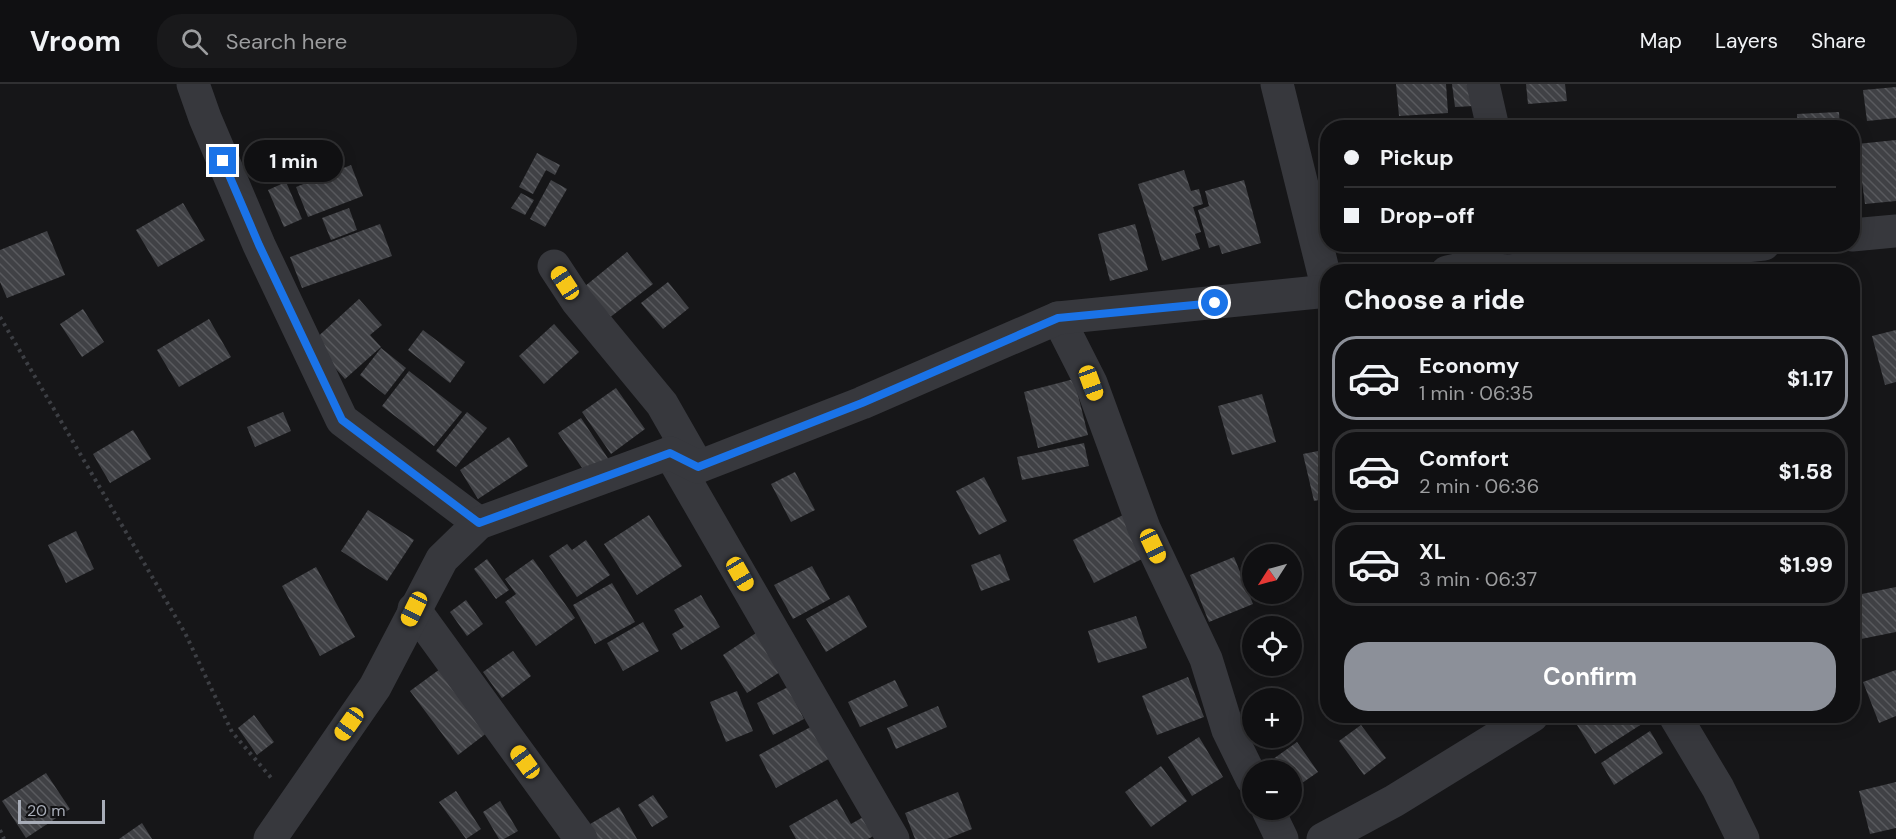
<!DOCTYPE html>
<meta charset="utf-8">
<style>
:root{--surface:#101012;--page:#19191b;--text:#f1f3f6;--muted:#9c9d9f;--line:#303032;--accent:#8c9099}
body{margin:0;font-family:"DM Sans",sans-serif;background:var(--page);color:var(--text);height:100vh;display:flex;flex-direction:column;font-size:22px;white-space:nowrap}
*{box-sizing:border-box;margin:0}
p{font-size:20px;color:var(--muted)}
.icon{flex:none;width:33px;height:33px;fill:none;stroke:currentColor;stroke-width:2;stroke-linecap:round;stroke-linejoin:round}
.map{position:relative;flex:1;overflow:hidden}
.sheet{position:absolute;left:1320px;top:180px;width:540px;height:459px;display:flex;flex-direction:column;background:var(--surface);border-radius:24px;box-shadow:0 3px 15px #0003,0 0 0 2px var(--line)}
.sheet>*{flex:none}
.hud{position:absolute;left:1320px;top:36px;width:540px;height:132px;border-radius:24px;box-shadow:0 3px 15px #0003,0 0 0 2px var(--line);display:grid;align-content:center;height:132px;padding:0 24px;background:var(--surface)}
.needle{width:39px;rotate:234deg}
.fabs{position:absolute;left:1242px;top:460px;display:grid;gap:12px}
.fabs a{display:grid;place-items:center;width:60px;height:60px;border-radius:50%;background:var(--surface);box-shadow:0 3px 15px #0003,0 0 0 2px var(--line);font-size:30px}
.scale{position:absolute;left:18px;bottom:15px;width:87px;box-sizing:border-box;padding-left:6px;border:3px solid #a8adb8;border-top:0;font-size:16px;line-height:21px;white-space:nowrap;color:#a8adb8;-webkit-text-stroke:4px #111113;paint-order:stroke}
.end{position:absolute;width:27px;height:27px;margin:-14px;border:8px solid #1a73e8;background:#fff;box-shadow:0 0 0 3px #fff}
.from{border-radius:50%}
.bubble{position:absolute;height:42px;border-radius:21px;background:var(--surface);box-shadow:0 3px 15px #0003,0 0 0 2px var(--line);font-size:20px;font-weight:700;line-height:42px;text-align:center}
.car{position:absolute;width:18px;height:36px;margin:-18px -9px;border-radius:8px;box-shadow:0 0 4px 2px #0007;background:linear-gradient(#f5c518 24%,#345 0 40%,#f5c518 0 76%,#345 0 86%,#f5c518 0)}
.hud b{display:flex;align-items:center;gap:21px;height:57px;font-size:22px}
.hud b+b{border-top:2px solid var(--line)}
.hud i{width:15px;height:15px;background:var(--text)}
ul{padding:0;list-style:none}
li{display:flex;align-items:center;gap:18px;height:84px;margin:0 12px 9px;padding:0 12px;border:3px solid var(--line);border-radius:24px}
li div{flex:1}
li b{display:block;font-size:22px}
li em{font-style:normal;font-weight:700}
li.on{border-color:var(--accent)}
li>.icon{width:54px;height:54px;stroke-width:1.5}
h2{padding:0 24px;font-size:27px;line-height:72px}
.action{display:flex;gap:12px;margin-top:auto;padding:12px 24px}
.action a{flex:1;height:69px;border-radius:24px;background:var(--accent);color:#fff;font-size:24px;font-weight:700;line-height:69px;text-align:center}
header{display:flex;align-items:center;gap:36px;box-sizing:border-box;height:84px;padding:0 30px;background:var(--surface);border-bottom:2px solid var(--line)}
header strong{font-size:28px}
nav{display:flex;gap:33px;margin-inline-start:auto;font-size:21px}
.search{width:420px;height:54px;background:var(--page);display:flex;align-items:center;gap:15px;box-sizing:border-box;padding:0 21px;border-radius:24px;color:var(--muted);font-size:22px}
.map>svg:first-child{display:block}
.building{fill:url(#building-back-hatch)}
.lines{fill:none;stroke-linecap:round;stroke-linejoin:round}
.path{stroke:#3d3f44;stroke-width:4;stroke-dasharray:3 4.5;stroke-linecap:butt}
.minor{stroke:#37383d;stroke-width:33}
.route{stroke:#1a73e8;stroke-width:8}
</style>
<header>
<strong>Vroom</strong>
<div class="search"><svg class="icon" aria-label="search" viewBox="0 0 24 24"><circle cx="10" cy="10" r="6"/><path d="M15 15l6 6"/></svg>Search here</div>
<nav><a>Map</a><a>Layers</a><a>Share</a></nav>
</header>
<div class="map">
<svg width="1896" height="755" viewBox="0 0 1896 755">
<defs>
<pattern id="building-back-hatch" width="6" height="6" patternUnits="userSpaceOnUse" patternTransform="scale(1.5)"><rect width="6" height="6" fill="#404145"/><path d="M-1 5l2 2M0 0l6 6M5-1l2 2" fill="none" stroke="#595a5e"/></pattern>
</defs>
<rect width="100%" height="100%" fill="#161618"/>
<g class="building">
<polygon points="1396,0 1446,0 1448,29 1399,32"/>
<polygon points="1452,0 1473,0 1474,22 1455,23"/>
<polygon points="1526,0 1565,0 1567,17 1528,20"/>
<polygon points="1896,3 1896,34 1867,37 1863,6"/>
<polygon points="1839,28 1840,44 1798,44 1797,30"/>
<polygon points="1896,56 1896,117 1865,120 1857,60"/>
<polygon points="537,69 560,81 555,91 546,86 533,110 519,103"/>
<polygon points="351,81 363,112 308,133 296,103"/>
<polygon points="1184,86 1191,107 1199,105 1203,120 1193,123 1201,148 1195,150 1200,165 1162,177 1138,100"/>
<polygon points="551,96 567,105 545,143 530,135"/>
<polygon points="1244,96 1261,159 1222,170 1219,161 1209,164 1198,126 1209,122 1205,107"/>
<polygon points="286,98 302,135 284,143 268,106"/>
<polygon points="521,109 534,116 525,131 511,124"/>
<polygon points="183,119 205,156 158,183 136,146"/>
<polygon points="349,124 357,146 331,156 322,134"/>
<polygon points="380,140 392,172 302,204 290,173"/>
<polygon points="1135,140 1148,186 1110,197 1098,150"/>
<polygon points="47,147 65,191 7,214 0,198 0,166"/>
<polygon points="627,168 653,200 604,238 579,207"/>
<polygon points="668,198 689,224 663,245 641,219"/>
<polygon points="359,215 382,241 370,251 381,263 345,295 312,258"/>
<polygon points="83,225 104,258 82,273 60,240"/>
<polygon points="209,235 231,273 179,303 157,266"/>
<polygon points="554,240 579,268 544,300 519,272"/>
<polygon points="423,246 465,278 450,299 408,266"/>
<polygon points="1896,246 1896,298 1885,301 1872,252"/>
<polygon points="381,264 406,284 385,311 360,291"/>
<polygon points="409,287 462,328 434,362 382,322"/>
<polygon points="1074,295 1088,351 1038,364 1024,308"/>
<polygon points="616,304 645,345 611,370 582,328"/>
<polygon points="1262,310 1276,358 1232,371 1218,322"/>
<polygon points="283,328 291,347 255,363 247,343"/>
<polygon points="467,328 487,344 456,383 436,367"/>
<polygon points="581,334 609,376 587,391 558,349"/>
<polygon points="133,346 151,375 110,399 93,370"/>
<polygon points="509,353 528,382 478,415 460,386"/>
<polygon points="1084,359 1089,382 1022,396 1017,373"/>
<polygon points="1328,365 1328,414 1314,417 1303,370"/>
<polygon points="795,388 815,426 791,438 771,400"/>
<polygon points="984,393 1007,437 979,451 956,407"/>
<polygon points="368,426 414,456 387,497 341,467"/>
<polygon points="1129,428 1150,471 1094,499 1073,456"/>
<polygon points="649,431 682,482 637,511 604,460"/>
<polygon points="76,447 94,485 66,499 48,461"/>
<polygon points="586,456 610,491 577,513 549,472 567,460 572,466"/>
<polygon points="1000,470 1010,496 981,507 971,481"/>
<polygon points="1234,473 1253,520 1209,538 1190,491"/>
<polygon points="487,475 509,506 496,515 474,485"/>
<polygon points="533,475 575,534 536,562 505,518 516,510 505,495"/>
<polygon points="812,482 830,515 793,535 774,501"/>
<polygon points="316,483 355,553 320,572 282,502"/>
<polygon points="612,499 635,538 595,560 573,521"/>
<polygon points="1896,503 1896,548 1861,555 1852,512"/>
<polygon points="701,511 720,543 681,566 672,550 684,543 674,526"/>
<polygon points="849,511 867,543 826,568 806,535"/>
<polygon points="466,516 483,540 467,552 450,528"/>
<polygon points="1136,532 1147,564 1098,579 1088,547"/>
<polygon points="643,538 659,567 623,587 607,559"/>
<polygon points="756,549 780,588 747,609 723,571"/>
<polygon points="513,567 531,592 502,614 483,588"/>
<polygon points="440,585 488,648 458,671 410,607"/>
<polygon points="1896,586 1896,632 1879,639 1863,598"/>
<polygon points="1188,593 1204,633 1157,651 1142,612"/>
<polygon points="895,596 908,622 860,643 848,618"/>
<polygon points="788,603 804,635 773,651 757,619"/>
<polygon points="737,607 753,647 726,658 710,618"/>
<polygon points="938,622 947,643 896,665 887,644"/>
<polygon points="254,631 274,658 257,671 238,644"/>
<polygon points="1582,632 1641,632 1645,638 1595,670 1574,636"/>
<polygon points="818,639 836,671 776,704 759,671"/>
<polygon points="1361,641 1386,674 1364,691 1339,657"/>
<polygon points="1650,647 1663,669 1614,701 1601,679"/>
<polygon points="1199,653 1223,693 1192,712 1168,673"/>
<polygon points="1297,658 1318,688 1292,706 1292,687 1271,687 1266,680"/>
<polygon points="1161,682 1187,717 1151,743 1125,708"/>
<polygon points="46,689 70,725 26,754 2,717"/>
<polygon points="1896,698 1896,744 1870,750 1859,707"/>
<polygon points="456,707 481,745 466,755 439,718"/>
<polygon points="958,708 972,745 947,755 915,755 905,729"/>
<polygon points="653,711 668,733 652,743 638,721"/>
<polygon points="837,715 851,740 865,732 875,751 868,755 796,755 789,742"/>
<polygon points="500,717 518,747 504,755 499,755 483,728"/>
<polygon points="619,723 637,755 593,755 585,743"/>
<polygon points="142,739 152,755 119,755"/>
</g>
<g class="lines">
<g class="path">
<polyline points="0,233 185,549 232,648 273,696"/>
<polyline points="0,746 4,755"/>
</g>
<g class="minor">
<polyline points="193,0 205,34 259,161 342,336 479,439"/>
<polyline points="1277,0 1328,206"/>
<polyline points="1483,0 1493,44"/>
<polyline points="1852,151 1896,147"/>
<polyline points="554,182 577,217 662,320 698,383"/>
<polyline points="1447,188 1465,184 1509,187 1764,160"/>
<polyline points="1058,234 1091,299 1144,444 1206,575 1228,646 1252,695"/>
<polyline points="670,369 893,755"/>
<polyline points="414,525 581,755"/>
<polyline points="1675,632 1718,704 1743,755"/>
<polyline points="1268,726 1282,755"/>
<polyline points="270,755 375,603 442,475 479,439 670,369 698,383 862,319 1058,234 1328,207"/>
<polyline points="1323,755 1394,717 1532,632"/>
</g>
</g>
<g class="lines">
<polyline class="route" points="223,77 259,161 342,336 479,439 670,369 698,383 862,319 1058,234 1215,219"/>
</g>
</svg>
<div class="fabs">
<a><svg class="needle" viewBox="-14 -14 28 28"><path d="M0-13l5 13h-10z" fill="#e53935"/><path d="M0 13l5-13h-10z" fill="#9c9d9f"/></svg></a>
<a><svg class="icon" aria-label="locate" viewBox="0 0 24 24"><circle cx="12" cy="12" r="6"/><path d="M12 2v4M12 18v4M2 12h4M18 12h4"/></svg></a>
<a>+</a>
<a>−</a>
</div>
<div class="scale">20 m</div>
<i class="end from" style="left:1215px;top:219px"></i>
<i class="end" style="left:223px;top:77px"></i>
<div class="bubble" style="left:244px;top:56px;width:99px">1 min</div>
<i class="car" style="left:565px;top:199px;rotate:327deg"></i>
<i class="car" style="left:1091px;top:299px;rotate:160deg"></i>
<i class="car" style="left:1153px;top:462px;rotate:155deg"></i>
<i class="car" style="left:740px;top:490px;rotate:150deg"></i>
<i class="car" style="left:414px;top:525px;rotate:206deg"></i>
<i class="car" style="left:349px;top:640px;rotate:215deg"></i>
<i class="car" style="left:525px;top:678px;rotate:324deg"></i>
<div class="hud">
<b><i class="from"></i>Pickup</b>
<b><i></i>Drop-off</b>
</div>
<section class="sheet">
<h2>Choose a ride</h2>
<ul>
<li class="on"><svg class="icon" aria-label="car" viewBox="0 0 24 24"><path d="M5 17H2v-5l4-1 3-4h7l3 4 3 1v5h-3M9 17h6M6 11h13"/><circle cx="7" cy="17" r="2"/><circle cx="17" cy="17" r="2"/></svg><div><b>Economy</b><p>1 min · 06:35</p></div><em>$1.17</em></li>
<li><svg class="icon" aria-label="car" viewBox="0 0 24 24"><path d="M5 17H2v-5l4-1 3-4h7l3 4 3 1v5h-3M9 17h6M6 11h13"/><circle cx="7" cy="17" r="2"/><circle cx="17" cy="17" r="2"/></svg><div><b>Comfort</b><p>2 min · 06:36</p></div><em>$1.58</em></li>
<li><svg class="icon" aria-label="car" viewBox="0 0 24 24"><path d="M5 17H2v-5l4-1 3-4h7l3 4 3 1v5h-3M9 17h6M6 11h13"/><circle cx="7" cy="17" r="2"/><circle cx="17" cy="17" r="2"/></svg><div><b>XL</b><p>3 min · 06:37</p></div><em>$1.99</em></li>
</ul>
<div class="action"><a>Confirm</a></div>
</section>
</div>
